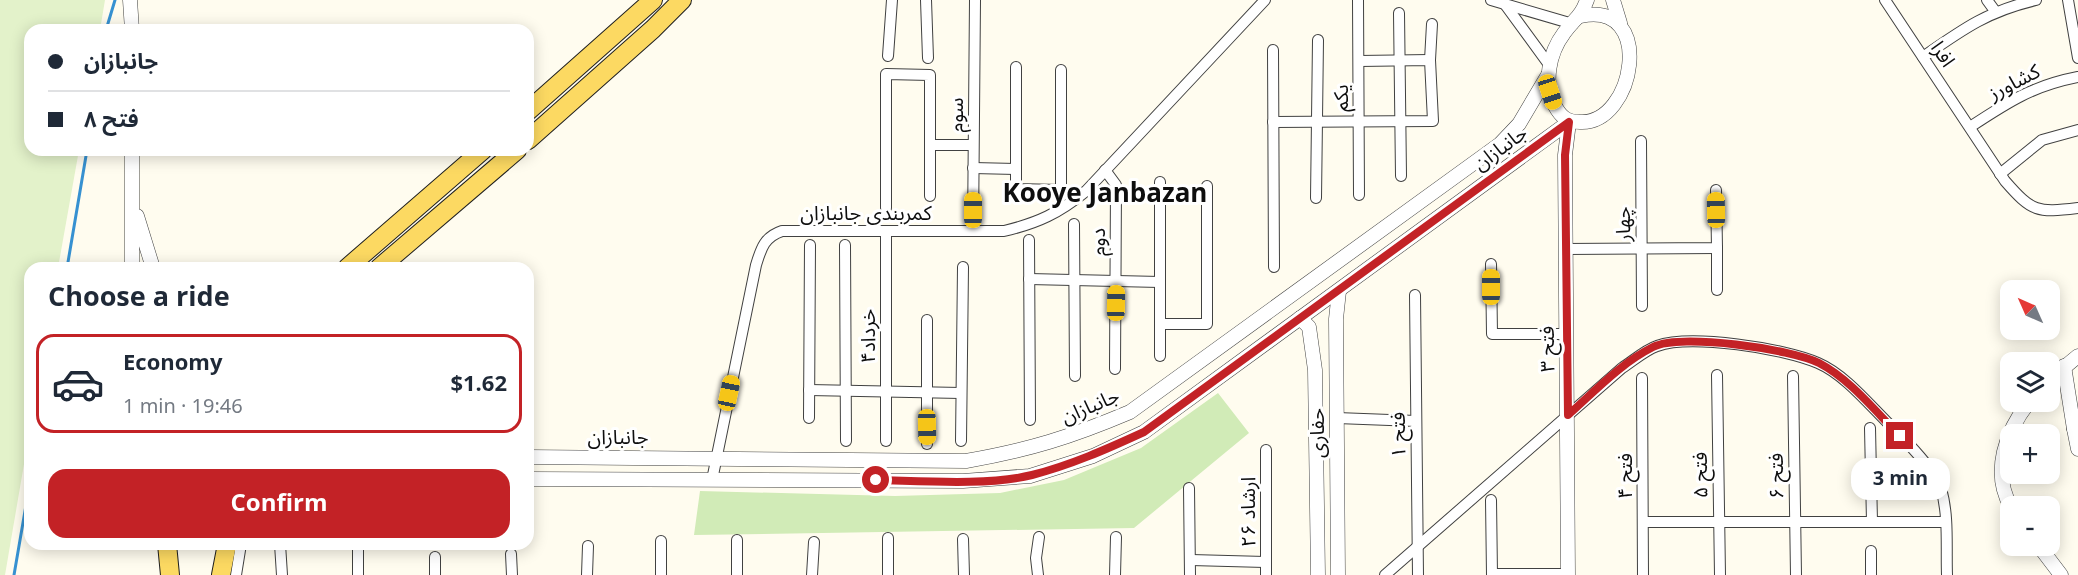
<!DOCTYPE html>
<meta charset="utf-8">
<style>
:root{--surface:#fff;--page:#f6f6f7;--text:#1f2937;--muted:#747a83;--line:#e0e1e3;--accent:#c32226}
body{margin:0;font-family:Georgia,"Noto Sans Arabic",serif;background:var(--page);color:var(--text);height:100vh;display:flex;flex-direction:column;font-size:22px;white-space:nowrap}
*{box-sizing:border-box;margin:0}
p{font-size:20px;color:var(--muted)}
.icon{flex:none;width:33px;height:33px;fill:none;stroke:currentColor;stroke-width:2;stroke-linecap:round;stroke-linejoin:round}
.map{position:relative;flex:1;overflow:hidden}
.details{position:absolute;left:24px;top:262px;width:510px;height:288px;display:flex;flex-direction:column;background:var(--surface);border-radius:18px;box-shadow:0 3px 15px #0003}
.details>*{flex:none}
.hud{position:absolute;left:24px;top:24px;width:510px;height:132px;border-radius:18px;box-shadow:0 3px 15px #0003;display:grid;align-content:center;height:132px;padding:0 24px;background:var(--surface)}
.needle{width:39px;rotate:315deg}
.buttons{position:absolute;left:2000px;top:280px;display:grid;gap:12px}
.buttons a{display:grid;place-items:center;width:60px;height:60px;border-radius:12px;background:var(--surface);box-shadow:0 3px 15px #0003;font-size:30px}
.end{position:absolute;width:27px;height:27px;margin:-14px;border:8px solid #c32226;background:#fff;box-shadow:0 0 0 3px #fff}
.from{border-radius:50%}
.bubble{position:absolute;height:42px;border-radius:18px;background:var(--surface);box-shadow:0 3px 15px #0003;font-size:20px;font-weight:700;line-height:42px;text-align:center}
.car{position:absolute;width:18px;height:36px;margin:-18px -9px;border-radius:8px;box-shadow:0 0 4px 2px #0007;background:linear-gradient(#f5c518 24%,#345 0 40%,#f5c518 0 76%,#345 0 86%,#f5c518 0)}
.hud b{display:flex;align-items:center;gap:21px;height:57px;font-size:22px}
.hud b+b{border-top:2px solid var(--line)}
.hud i{width:15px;height:15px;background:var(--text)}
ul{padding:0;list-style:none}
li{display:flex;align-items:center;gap:18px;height:99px;margin:0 12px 9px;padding:0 12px;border:3px solid var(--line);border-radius:18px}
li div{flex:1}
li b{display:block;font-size:22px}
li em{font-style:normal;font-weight:700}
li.on{border-color:var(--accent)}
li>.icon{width:54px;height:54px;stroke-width:1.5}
h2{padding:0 24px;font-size:27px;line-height:72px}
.action{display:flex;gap:12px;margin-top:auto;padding:12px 24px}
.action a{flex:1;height:69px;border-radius:18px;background:var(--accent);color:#fff;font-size:24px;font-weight:700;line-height:69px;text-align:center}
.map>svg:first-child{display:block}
.green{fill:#d1ebb7}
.pitch{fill:#e3f2ca}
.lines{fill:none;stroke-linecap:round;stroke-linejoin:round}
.stream{stroke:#3791d1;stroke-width:3}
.minor-casing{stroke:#414141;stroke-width:12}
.tertiary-casing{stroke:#414141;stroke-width:15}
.primary-casing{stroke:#1f1f1f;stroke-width:20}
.minor{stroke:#fff;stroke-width:10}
.tertiary{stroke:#fff;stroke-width:14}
.primary{stroke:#fcd962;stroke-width:18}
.route{stroke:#c32226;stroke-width:8}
.labels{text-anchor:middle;stroke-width:6;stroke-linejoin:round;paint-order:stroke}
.street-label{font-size:20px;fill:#0e0e0e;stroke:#fff}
.district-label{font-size:26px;font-weight:bold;fill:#0e0e0e;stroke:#fff}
</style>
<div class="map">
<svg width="2078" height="575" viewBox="0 0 2078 575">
<rect width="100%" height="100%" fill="#fffcef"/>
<polygon class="green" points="1218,393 1249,433 1134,528 694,535 700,491 895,496 1000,493 1064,480 1141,448"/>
<polygon class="pitch" points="0,0 105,0 100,30 30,30 30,150 79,150 58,268 30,268 30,429 5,575 0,575"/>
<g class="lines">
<g class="stream">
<polyline points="106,30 115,0"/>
<polyline points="67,268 87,150"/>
<polyline points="14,575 30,482"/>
</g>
<defs>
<g id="minor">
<polyline points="926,0 928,58"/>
<polyline points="1358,0 1359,195"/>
<polyline points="1491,0 1573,24"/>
<path d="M1885,0L2005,181C2032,212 2037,213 2078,208"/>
<polyline points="1987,0 1995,11"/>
<polyline points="2068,0 2078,58"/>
<polyline points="1504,3 1550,66"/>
<polyline points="1399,13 1401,176"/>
<polyline points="1273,50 1274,267"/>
<polyline points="888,56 892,0"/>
<path d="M1923,57C1963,29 1988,11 2036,0"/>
<polyline points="1430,60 1432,24"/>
<polyline points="1016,67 1016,189 1061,190 1061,70"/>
<polyline points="1273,122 1433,121 1430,60 1359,61"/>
<path d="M1970,127C2008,102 2032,86 2078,77"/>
<polyline points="1641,141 1642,306"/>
<polyline points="930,145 973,145"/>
<polyline points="973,168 1016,169"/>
<polyline points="1105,170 1116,185 1115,369"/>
<polyline points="2000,174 2042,140 2078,130"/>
<polyline points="1160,182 1160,356"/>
<polyline points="1316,198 1318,40"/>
<polyline points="886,208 886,74 930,75 930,196"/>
<polyline points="1074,224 1075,376"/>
<polyline points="886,231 886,441"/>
<polyline points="973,231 975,0"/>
<polyline points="1029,240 1030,420"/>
<polyline points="845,245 846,441"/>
<polyline points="1565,249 1717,248 1716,190"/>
<polyline points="1491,264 1492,334 1566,334"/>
<polyline points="1029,279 1160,282"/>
<polyline points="1717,290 1717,248"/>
<polyline points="1415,295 1418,575"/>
<polyline points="927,320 927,444"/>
<polyline points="1160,324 1207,324 1207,186"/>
<polyline points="1717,375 1720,575"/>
<polyline points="1793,376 1796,575"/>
<polyline points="1642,378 1643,575"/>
<polyline points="809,390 961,393"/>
<polyline points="809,418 810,245"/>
<polyline points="1337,418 1416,421"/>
<polyline points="1870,428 1872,522"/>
<polyline points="961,441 963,267"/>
<path d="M712,480L756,265C761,249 764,237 782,231H1004C1038,223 1059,213 1086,191L1265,0"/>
<polyline points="1189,488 1190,575"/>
<polyline points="1491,500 1492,575"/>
<polyline points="1643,522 1945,522"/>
<polyline points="888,538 888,575"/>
<polyline points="963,539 964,575"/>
<polyline points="661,541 661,575"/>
<polyline points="280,544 282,575"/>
<polyline points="358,547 358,575"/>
<polyline points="1871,551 1871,575"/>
<polyline points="511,554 512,575"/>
<polyline points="1191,560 1265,562"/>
<polyline points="1492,574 1568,574"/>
<polyline points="236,575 241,544"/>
<polyline points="435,575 435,557"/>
<polyline points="587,575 588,546"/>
<polyline points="737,575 737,540"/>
<polyline points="812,575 814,542"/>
<polyline points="1038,575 1036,558 1039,537"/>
<polyline points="1115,575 1116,537"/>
<polyline points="1266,575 1266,450"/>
<path d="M1385,575L1622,368C1633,361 1645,350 1657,346C1690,334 1784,348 1818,363C1846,375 1871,407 1893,428C1907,442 1935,470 1941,489C1949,515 1946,548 1947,575"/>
</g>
<g id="tertiary">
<polyline points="130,0 132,30"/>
<polyline points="1613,0 1620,23"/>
<path d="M1581,16C1656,0 1635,125 1580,122C1567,122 1561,117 1555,106C1543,83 1549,53 1564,33C1574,19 1581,17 1587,0"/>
<polyline points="137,216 153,268"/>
<polyline points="132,268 132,150"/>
<polyline points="1300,318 1309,327 1315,370 1318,575"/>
<polyline points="2064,366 2074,429"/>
<polyline points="2049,380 2078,356"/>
<polyline points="2076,421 2074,429 2078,449"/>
<path d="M528,457L966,461C1029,450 1071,437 1130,412L1500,144L1519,124L1548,75"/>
<polyline points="528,479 963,481 1030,476 1093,456 1144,432 1569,122"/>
<path d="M2011,507C1991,472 2006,431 2029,402"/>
<polyline points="2039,546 2061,575"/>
<polyline points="1338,575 1336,319 1339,291"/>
<polyline points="1568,575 1565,155 1569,122"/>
</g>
<g id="primary">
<polyline points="528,111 653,0"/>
<polyline points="528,140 653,29 682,0"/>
<polyline points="347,268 483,150"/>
<polyline points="379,268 517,150"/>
<polyline points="167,544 170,575"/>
<polyline points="221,575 227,544"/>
</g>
</defs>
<use href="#minor" class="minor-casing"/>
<use href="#tertiary" class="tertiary-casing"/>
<use href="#primary" class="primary-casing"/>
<use href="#minor" class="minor"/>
<use href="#tertiary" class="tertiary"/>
<use href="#primary" class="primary"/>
</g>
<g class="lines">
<path class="route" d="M876,480C922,481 988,486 1032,475C1071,465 1107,449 1144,432L1569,122L1565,155L1568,415C1595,391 1621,363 1653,347C1681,333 1791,349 1819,363C1850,379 1876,412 1900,436"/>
</g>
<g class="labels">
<g class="street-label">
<text transform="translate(1943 54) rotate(56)" y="7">افرا</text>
<text transform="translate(2014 82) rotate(-27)" y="7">کشاورز</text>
<text transform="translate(1341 98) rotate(-90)" y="7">یکم</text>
<text transform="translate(956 115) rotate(-90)" y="7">سوم</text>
<text transform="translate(1500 148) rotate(-36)" y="7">جانبازان</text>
<text x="866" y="220">کمربندی جانبازان</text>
<text transform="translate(1623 224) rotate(-91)" y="7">چهار</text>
<text transform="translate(1098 242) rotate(-90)" y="7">دوم</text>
<text transform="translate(868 336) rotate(-90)" y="7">خرداد۴</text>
<text transform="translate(1547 349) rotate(-91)" y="7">فتح ۳</text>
<text transform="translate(1090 406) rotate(-23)" y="7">جانبازان</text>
<text transform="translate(1317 433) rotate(-90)" y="7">حفاری</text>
<text transform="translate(1398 435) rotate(-91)" y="7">فتح ۱</text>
<text x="618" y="444">جانبازان</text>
<text transform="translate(1700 475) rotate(-91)" y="7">فتح ۵</text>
<text transform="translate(1625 476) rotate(-90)" y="7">فتح ۴</text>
<text transform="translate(1776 476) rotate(-91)" y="7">فتح ۶</text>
<text transform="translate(1248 512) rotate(-90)" y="7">ارشاد ۲۶</text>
</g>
<g class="district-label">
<text x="1105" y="202">Kooye Janbazan</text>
</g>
</g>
</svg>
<div class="buttons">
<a><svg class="needle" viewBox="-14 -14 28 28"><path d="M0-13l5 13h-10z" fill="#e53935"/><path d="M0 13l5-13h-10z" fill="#747a83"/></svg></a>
<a><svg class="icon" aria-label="layers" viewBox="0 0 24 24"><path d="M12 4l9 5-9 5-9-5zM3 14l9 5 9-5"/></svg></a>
<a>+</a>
<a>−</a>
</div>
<i class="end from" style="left:876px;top:480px"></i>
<i class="end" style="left:1900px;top:436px"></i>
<div class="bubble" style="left:1851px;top:458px;width:99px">3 min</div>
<i class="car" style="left:1550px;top:92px;rotate:162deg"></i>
<i class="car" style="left:973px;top:210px;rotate:0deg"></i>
<i class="car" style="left:1716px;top:210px;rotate:359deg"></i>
<i class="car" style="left:1491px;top:287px;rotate:0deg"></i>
<i class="car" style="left:1116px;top:303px;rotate:1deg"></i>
<i class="car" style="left:729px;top:393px;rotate:12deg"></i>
<i class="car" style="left:927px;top:427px;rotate:179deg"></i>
<div class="hud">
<b><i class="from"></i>جانبازان</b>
<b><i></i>فتح ۸</b>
</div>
<section class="details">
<h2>Choose a ride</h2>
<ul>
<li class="on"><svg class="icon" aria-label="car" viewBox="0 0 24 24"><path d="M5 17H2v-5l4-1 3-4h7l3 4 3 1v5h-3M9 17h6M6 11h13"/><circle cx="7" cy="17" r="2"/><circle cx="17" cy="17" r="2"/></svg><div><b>Economy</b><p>1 min · 19:46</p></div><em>$1.62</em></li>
</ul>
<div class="action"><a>Confirm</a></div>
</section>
</div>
